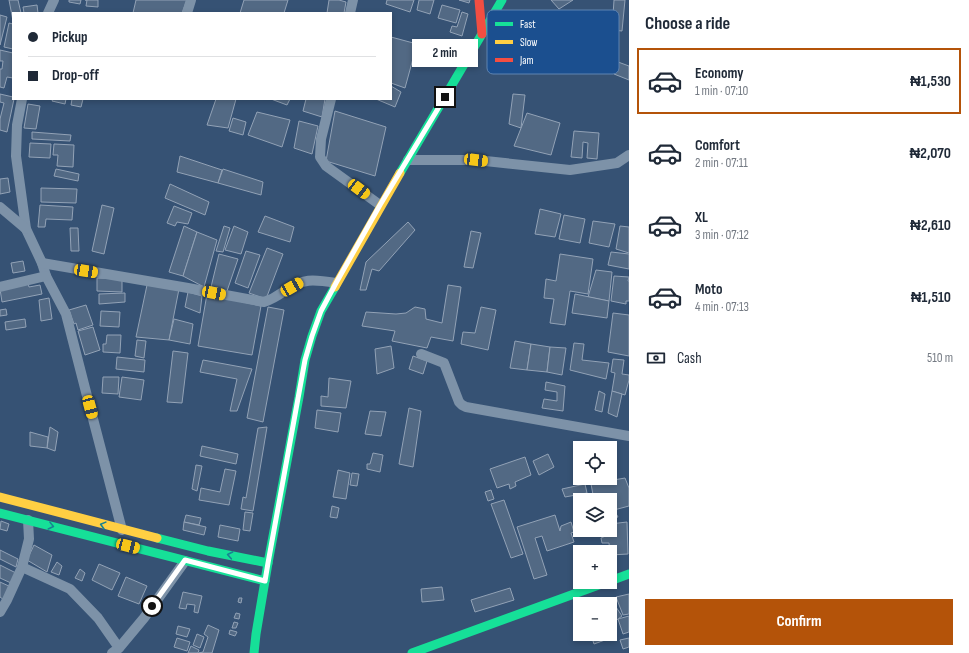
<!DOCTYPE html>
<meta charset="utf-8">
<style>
:root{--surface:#fff;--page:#f6f6f7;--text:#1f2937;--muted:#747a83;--line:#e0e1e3;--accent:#b45309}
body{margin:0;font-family:"Sofia Sans Condensed",sans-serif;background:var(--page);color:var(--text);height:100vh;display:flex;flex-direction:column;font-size:15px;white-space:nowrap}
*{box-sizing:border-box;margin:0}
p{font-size:13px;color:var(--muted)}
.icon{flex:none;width:22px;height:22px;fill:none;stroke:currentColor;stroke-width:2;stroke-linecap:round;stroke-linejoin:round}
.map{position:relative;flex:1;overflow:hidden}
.panel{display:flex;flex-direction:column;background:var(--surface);width:340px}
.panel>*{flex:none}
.hud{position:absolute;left:12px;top:12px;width:380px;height:88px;border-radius:0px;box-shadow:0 2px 6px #0003;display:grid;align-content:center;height:88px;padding:0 16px;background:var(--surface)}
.fabs{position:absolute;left:573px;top:441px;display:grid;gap:8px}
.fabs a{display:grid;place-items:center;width:44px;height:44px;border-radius:0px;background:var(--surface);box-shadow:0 2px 6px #0003;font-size:20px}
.end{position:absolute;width:18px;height:18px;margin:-9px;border:5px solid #fff;background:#111;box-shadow:0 0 0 2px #111}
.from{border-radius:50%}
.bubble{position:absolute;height:28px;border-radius:0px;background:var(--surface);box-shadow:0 2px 6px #0003;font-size:13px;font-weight:700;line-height:28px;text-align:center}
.car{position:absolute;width:12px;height:24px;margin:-12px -6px;border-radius:5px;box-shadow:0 0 3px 1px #0007;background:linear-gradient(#f5c518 24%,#345 0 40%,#f5c518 0 76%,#345 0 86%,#f5c518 0)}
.hud b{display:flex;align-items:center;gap:14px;height:38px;font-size:15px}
.hud b+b{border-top:1px solid var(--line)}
.hud i{width:10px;height:10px;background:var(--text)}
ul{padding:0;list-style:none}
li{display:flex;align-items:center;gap:12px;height:66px;margin:0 8px 6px;padding:0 8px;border:2px solid transparent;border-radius:0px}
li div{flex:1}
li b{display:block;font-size:15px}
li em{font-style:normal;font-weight:700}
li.selected{border-color:var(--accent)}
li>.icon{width:36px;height:36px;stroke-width:1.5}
h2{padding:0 16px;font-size:18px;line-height:48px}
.pay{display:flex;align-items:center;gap:10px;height:44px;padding:0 16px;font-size:15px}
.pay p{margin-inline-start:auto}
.primary-button{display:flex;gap:8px;margin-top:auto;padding:8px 16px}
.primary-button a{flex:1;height:46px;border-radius:0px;background:var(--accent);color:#fff;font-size:16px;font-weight:700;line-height:46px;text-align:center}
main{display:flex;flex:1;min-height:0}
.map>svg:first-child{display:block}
.building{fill:#526984;stroke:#92a2b6}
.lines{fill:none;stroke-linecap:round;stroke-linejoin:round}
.street{stroke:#7d92a8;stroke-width:10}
.fast{stroke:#16e098;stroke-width:9}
.slow{stroke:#ffcf43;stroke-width:9}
.jam{stroke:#f24e42;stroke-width:9}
.oneway{stroke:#198292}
.route{stroke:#fff;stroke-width:5}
.key{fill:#1b4f8f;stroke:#5f84b1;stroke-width:1}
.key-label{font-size:11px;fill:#fff}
</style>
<main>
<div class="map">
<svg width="629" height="653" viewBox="0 0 629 653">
<rect width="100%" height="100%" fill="#365274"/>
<g class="building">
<polygon points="9,0 18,0 21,13 13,13 13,21"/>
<polygon points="69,0 81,0 80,4 69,2"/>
<polygon points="85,0 98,0 98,7 86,6 87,0"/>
<polygon points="136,0 187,0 182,13 133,13"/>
<polygon points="244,0 288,0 284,13 240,13"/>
<polygon points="329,0 339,0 346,2 344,13 327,13"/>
<polygon points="387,0 414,0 410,12 386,4"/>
<polygon points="419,0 434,0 430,14 417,10"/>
<polygon points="459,0 470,0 469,3"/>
<polygon points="551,0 573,0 559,9"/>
<polygon points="614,0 625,0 622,31 612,30"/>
<polygon points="37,5 38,13 24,13 23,7"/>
<polygon points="442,5 460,10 456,23 438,18"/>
<polygon points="462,12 468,14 462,36 450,32 452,26 457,27"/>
<polygon points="0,15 7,17 0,45"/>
<polygon points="9,23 13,24 13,49 4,47"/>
<polygon points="391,37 417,44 405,88 391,83"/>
<polygon points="0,50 13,53 13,78 7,77 4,88 0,87 0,69 2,69 3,61 0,61"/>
<polygon points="618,62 629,66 629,80 614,74"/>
<polygon points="391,86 401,92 395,107 376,99 391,99"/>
<polygon points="0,94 13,97 13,99 14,99 7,132 0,130 0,119 4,103 0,102"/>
<polygon points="513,94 525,95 521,128 509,124"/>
<polygon points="53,99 66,99 65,104 52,101"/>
<polygon points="72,99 83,99 81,107 71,105"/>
<polygon points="216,99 236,99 228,128 207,125"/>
<polygon points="271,99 290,99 287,105"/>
<polygon points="306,99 325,99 322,117 303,111"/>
<polygon points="28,104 40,106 36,129 24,128"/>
<polygon points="335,111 386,127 375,176 326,161"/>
<polygon points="257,112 290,120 282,147 248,135"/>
<polygon points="527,113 560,123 551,155 514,146"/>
<polygon points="233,118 246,122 243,135 229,131"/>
<polygon points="299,121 318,126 312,154 294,148"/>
<polygon points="574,131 599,133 597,159 587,158 588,143 583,142 582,158 571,157"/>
<polygon points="32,132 71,135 70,141 32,139"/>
<polygon points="30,143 51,144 50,158 29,157"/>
<polygon points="54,144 74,145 73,167 57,166 58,155 53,155"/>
<polygon points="180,156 222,170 218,183 177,172"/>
<polygon points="56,169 79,174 78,181 54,176"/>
<polygon points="223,169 263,182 261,195 218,183"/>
<polygon points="8,178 10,192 0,194 0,179"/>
<polygon points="170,184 209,202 205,215 165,198"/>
<polygon points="41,188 77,189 76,203 41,202"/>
<polygon points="40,205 73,207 72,220 46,219 45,227 38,227"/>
<polygon points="102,205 114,208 104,254 92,251"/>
<polygon points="174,206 192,213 188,224 177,222 175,226 167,223"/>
<polygon points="540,209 561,214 555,237 535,234"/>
<polygon points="564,215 585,219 580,243 559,239"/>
<polygon points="265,216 294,227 290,242 258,232"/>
<polygon points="593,221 615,224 609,247 589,243"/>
<polygon points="408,222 415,230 379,271 372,269 366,290 360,290 366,262"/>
<polygon points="184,226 197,232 183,276 169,272"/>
<polygon points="224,226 230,228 223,252 216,251"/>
<polygon points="234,226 248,232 241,254 225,250"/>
<polygon points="620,226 629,227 629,253 616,249"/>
<polygon points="70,228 78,228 79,251 71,251"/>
<polygon points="471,231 481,233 473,268 464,267"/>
<polygon points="197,232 217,240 204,287 183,276"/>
<polygon points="267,248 283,254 266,299 249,293"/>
<polygon points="246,251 260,255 248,288 235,283"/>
<polygon points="611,252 629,254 629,269 608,265"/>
<polygon points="219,254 238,259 227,291 211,287"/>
<polygon points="560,254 593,259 588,294 570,291 565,325 550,323 554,299 544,298 546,279 556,281"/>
<polygon points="23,261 25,271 13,273 11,263"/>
<polygon points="596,270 612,272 609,301 588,297"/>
<polygon points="614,276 629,277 628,281 629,281 629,301 626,301 626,304 611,301"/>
<polygon points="97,278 122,279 122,292 97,291"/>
<polygon points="28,283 29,287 40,285 42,294 2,302 0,289"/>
<polygon points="147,285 179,289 169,340 136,337"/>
<polygon points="448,285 461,287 453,341 431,337 427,348 392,341 395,331 362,326 366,312 396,314 406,313 415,307 425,309 426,319 442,323"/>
<polygon points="188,292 202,296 200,313 185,307"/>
<polygon points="125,293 125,302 99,304 99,294"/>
<polygon points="207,294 261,306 252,355 198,346"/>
<polygon points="575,294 609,301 607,318 572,313"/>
<polygon points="49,298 52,319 41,321 39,300"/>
<polygon points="86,305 93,325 78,330 76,323 74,324 69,310"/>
<polygon points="268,307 284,310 263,422 247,418"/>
<polygon points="481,307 496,310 488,350 461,344 463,332 475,333"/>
<polygon points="6,309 7,315 0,316 0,310"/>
<polygon points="101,311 120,312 119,327 100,326"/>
<polygon points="613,313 629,315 629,356 608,352"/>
<polygon points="25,319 26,327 6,330 5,322"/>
<polygon points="174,319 193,324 190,344 169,340"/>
<polygon points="93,327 100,350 85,355 78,331"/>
<polygon points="107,335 121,335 120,353 103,352 103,344 106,344"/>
<polygon points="137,340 146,341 144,358 135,356"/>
<polygon points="515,341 531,344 527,370 510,368"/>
<polygon points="574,343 584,344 582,360 609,363 606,379 570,370"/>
<polygon points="531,344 550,347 547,372 527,370"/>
<polygon points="391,346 394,368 377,374 375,349"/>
<polygon points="550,347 566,348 562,375 547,372"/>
<polygon points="173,351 188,353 182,403 167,402"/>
<polygon points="413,356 427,361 423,374 409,369"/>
<polygon points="117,357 145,360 144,372 116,369"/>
<polygon points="613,359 624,360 622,374 629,375 629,380 625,395 612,391 615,373 611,372"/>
<polygon points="203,360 252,369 237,411 230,411 237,379 200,372"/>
<polygon points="103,377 119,377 118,394 102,393"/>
<polygon points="122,377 144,380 141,400 119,397"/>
<polygon points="329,378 351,381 346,408 321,406 321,396 328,397"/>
<polygon points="546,382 565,386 563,411 542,408 544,399 557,401 557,392 545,390"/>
<polygon points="599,391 605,394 602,412 595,410"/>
<polygon points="612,391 622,394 617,417 608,413"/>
<polygon points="409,408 421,411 413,467 399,464"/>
<polygon points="317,410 341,413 338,432 315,428"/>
<polygon points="370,411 386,412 381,436 365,434"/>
<polygon points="50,427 58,432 55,451 47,448"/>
<polygon points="267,427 253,511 241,509 243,497 246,498 258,428"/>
<polygon points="30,432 48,437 47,448 30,446"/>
<polygon points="202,446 238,454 236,464 200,456"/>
<polygon points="373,453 383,455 380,472 367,469 367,464 370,464"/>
<polygon points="548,454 554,467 539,475 533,461"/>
<polygon points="525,457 531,475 515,482 516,486 510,489 509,484 497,488 490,469"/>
<polygon points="196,465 202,466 197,491 192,489"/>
<polygon points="225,469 236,471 229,505 199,500 201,488 220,492"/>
<polygon points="338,470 350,473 346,499 333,497"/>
<polygon points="352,473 359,474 357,486 350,485"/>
<polygon points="625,478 629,488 629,506 614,510 618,517 610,519 610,500 594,500 591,484"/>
<polygon points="585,484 587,493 565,497 562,489"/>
<polygon points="491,490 494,499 488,501 485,492"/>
<polygon points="504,500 523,554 511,558 491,504"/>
<polygon points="332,506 339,508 337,518 330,517"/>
<polygon points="245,512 253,513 250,531 243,530"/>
<polygon points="186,515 201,518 199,525 184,522"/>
<polygon points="555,515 560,531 561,526 571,522 574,532 571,533 574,542 547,551 542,536 535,538 547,575 534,579 517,527"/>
<polygon points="1,521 9,524 7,531 0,529"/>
<polygon points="184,522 206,527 204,535 183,530"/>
<polygon points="627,522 628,554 610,555 609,543 602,543 601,538 608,535 607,530 610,530 610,524"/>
<polygon points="220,525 240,529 238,541 218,537"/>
<polygon points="34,545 52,555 47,572 27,560"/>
<polygon points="0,550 18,559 16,567 0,559"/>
<polygon points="57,562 62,566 59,575 51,572"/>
<polygon points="99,564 120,573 112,590 92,580"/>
<polygon points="0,565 16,573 11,583 0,578"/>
<polygon points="80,569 85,573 82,581 75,578"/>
<polygon points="126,577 147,586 139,604 118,596"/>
<polygon points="0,582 11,587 4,600 0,597"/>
<polygon points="442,587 444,600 422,602 421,589"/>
<polygon points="510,588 514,600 475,612 471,600"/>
<polygon points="183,592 202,596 198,613 194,612 195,605 187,604 186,609 179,608"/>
<polygon points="629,594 629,614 623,615 616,597"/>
<polygon points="239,598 242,598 241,603 238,602"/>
<polygon points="616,607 622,616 614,622 610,616 610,612"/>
<polygon points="236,613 240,614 239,619 234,618"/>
<polygon points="629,616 629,632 623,634 618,619"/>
<polygon points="234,622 238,623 236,628 232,628"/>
<polygon points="208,625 219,630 212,653 199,653 203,652 208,637 204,634"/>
<polygon points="178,626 190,629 187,637 176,634"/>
<polygon points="230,630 237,632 235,636 229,634"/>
<polygon points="197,634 204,637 200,648 193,645"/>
<polygon points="594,634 603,634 605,640 594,644 591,635"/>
<polygon points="177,638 190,642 187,651 174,647"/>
<polygon points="629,638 629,647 623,649 620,640"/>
<polygon points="191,646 199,650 198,653 188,653"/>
</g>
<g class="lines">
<g class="street">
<polyline points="48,13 54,0"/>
<polyline points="187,13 191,0"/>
<polyline points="350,13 353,0"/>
<polyline points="22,99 17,125 16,156 26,229 42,263 46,276 66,314 86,392 122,530"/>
<polyline points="331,99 321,139 320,157 326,166 380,205"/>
<polyline points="408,160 476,160 570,170 617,163 629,155"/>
<polyline points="0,207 26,229"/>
<path d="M42,263L188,288L264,302C273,299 276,297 283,292C304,278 312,279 336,283"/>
<polyline points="0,287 46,276"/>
<polyline points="421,354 444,363 459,402 462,405 466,407 629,436"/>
<polyline points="22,567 70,589 98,618 119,648 112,653"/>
<polyline points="0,612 7,600 22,567 29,539 28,520"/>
<polyline points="119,648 144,618 185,561"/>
</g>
<g class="fast">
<polyline points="400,173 502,0"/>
<polyline points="0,513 265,581"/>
<polyline points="157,538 208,551 268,563"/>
<polyline points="610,581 629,574"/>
<polyline points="254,653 256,634 268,563 299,397 305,360 312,336 321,311 335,287"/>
<polyline points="412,653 607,582"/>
</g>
<g class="slow">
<polyline points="335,287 400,173"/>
<polyline points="0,497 157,538"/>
</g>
<polyline class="jam" points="479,0 482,34"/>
</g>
<defs><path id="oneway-chevron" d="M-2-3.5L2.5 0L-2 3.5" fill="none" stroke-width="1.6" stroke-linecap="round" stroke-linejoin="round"/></defs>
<g class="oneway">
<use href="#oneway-chevron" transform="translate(103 525) rotate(-165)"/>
<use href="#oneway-chevron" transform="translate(51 526) rotate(14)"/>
<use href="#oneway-chevron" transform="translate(230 555) rotate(-169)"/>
</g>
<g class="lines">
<polyline class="route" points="152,606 185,560 265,581 268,563 305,360 312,336 321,311 336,283 380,205 445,97"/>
</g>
<rect x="487" y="10" width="132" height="64" rx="6" class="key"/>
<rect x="495" y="22" width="18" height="4" fill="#16e098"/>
<rect x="495" y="40" width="18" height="4" fill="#ffcf43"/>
<rect x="495" y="58" width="18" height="4" fill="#f24e42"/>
<g class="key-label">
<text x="520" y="28">Fast</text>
<text x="520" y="46">Slow</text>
<text x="520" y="64">Jam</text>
</g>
</svg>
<div class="fabs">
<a><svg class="icon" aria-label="locate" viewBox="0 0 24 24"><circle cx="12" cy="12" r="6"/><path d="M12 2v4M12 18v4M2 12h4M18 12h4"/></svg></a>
<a><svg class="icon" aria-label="layers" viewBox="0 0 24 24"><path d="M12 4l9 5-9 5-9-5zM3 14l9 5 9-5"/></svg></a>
<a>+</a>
<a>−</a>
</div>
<i class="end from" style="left:152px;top:606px"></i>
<i class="end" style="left:445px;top:97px"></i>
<div class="bubble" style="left:412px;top:39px;width:66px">2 min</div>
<i class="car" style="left:476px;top:160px;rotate:97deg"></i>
<i class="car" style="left:359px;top:189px;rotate:127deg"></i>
<i class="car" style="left:86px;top:271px;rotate:99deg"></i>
<i class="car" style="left:292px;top:287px;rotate:60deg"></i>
<i class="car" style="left:214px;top:293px;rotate:101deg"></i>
<i class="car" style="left:90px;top:407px;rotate:165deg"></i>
<i class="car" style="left:128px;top:546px;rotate:105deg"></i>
<div class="hud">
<b><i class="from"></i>Pickup</b>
<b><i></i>Drop-off</b>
</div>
</div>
<section class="panel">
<h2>Choose a ride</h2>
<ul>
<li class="selected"><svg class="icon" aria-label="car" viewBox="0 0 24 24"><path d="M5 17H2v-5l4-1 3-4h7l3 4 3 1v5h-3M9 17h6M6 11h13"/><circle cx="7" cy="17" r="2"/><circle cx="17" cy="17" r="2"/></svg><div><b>Economy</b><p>1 min · 07:10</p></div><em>₦1,530</em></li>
<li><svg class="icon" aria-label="car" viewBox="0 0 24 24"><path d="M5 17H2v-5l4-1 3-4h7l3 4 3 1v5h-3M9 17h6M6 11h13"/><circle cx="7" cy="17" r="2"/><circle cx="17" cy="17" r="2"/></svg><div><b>Comfort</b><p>2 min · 07:11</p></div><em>₦2,070</em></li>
<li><svg class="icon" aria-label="car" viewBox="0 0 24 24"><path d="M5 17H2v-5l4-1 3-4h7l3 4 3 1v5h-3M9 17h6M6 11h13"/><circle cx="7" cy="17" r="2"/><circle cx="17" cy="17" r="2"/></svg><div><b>XL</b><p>3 min · 07:12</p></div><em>₦2,610</em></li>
<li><svg class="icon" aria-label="car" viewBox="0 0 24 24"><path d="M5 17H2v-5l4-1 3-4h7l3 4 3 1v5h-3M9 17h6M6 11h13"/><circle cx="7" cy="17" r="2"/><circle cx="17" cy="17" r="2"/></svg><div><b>Moto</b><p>4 min · 07:13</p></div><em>₦1,510</em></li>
</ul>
<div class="pay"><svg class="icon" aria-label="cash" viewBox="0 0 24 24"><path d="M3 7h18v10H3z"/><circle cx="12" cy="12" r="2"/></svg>Cash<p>510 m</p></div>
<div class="primary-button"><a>Confirm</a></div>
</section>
</main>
